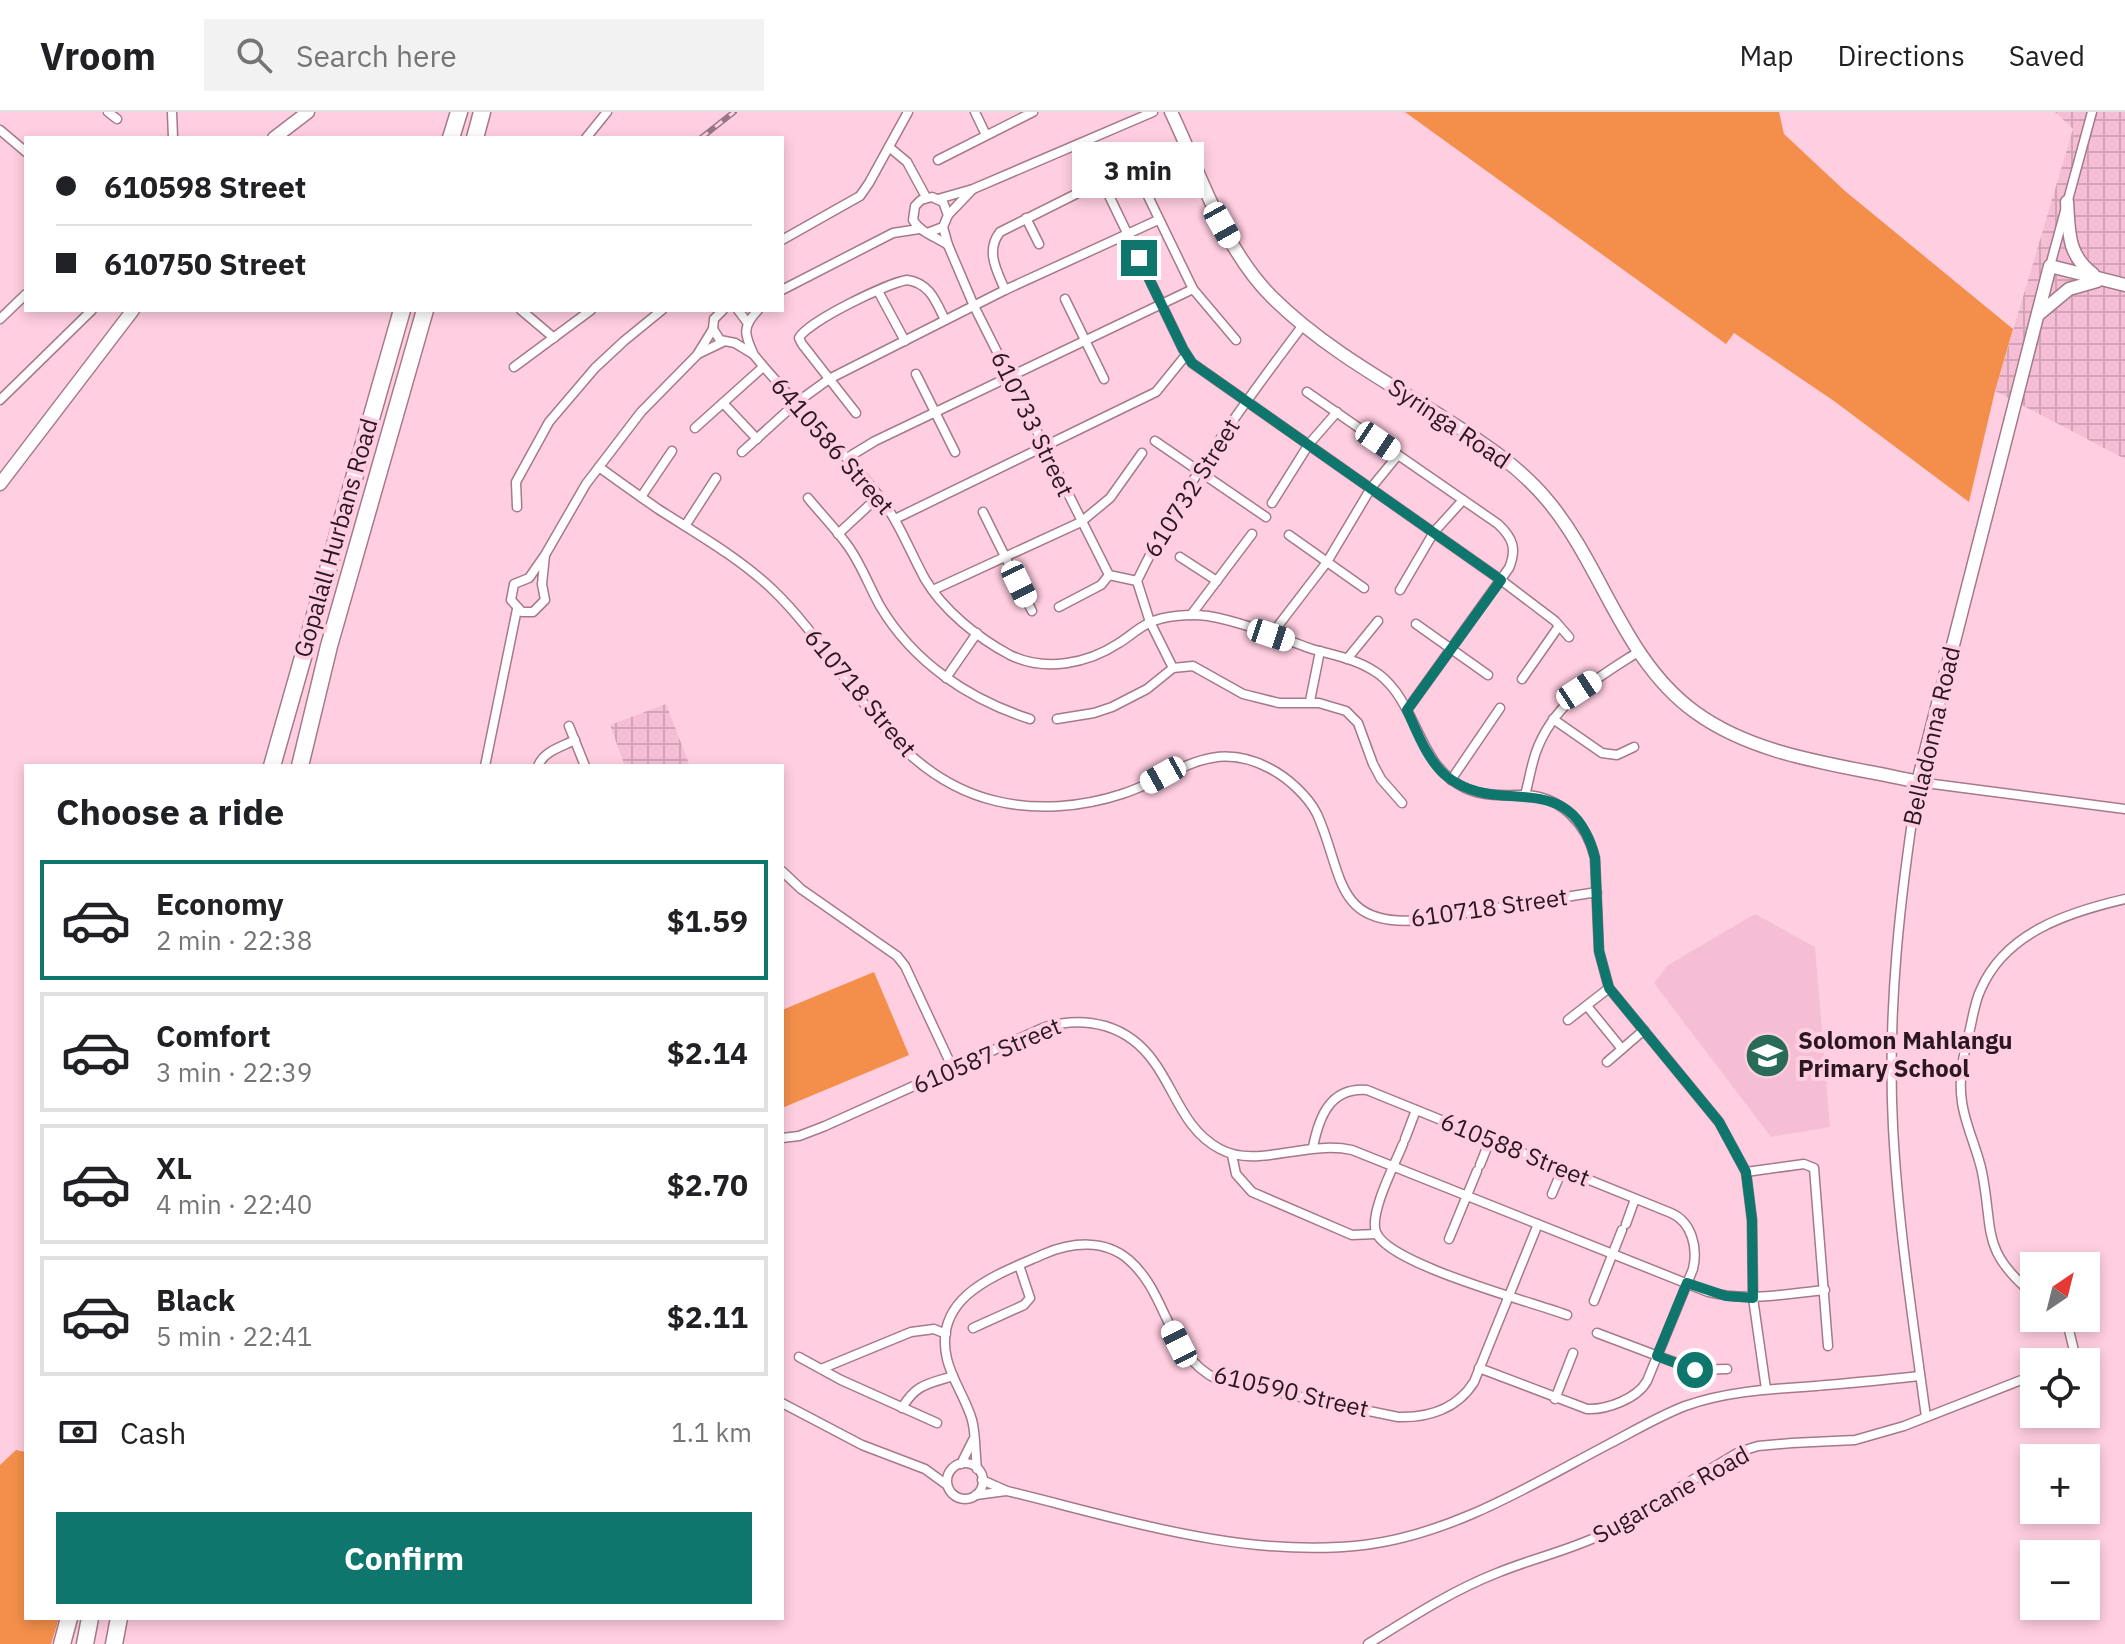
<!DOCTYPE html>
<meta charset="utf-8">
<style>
:root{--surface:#fff;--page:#f2f2f2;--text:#202124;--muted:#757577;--line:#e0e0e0;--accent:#0f766e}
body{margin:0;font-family:"IBM Plex Sans",sans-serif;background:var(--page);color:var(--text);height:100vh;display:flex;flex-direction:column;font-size:30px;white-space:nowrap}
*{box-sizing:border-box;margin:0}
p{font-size:26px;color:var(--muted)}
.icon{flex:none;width:44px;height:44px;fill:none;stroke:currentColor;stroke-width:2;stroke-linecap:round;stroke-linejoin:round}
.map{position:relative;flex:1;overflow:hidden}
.sheet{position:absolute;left:24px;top:652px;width:760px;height:856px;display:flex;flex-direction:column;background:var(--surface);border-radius:0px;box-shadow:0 4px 12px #0003}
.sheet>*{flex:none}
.hud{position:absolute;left:24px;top:24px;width:760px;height:176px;border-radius:0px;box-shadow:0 4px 12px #0003;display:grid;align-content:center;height:176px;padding:0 32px;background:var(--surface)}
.needle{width:52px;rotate:35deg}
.buttons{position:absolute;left:2020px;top:1140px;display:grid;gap:16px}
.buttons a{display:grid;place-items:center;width:80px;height:80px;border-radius:0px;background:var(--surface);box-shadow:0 4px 12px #0003;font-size:40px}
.end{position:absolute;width:36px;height:36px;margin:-18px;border:10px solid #0f766e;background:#fff;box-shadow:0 0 0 4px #fff}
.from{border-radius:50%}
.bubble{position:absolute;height:56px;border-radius:0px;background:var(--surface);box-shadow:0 4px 12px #0003;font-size:26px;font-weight:700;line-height:56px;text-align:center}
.car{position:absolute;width:24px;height:48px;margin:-24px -12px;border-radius:10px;box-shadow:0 0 6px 2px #0007;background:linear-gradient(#fff 24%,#345 0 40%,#fff 0 76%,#345 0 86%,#fff 0)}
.hud b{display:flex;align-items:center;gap:28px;height:76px;font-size:30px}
.hud b+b{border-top:2px solid var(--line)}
.hud i{width:20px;height:20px;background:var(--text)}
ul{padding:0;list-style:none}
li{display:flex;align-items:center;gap:24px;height:120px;margin:0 16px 12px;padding:0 16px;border:4px solid var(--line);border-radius:0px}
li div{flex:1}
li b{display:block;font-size:30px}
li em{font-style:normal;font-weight:700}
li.on{border-color:var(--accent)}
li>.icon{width:72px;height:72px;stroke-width:1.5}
h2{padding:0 32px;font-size:36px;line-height:96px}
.pay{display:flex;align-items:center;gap:20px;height:88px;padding:0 32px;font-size:30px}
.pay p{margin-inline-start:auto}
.action{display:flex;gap:16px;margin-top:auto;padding:16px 32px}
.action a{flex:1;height:92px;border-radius:0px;background:var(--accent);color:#fff;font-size:32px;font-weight:700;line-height:92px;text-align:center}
header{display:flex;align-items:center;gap:48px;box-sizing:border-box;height:112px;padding:0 40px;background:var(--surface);border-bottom:2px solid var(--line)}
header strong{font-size:38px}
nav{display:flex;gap:44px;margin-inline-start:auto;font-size:28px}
.search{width:560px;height:72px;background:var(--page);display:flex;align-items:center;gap:20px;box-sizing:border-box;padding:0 28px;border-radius:0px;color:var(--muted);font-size:30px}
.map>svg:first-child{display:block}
.built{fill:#f5bed4}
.industrial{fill:url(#industrial-grid)}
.grass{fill:#f38f4a}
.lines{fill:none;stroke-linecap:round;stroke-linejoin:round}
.street-casing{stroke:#a5798b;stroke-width:11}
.secondary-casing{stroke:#a5798b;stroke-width:15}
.highway-casing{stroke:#a5798b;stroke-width:19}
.street{stroke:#fff;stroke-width:8}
.secondary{stroke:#fff;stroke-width:12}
.highway{stroke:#fff;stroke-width:16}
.rail-casing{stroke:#987684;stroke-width:6}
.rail{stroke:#ffcee1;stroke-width:3;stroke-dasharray:9;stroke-linecap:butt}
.route{stroke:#0f766e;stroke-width:10}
.labels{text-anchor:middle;stroke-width:8;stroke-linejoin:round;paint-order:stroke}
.street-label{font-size:24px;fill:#2a1820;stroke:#ffcee1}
.poi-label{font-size:24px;font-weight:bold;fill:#2a1820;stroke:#ffcee1;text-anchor:start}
</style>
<header>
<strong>Vroom</strong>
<div class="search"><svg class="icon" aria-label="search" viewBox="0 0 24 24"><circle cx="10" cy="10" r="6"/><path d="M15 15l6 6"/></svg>Search here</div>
<nav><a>Map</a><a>Directions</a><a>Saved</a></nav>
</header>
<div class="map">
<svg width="2125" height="1532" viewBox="0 0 2125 1532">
<defs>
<pattern id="industrial-grid" width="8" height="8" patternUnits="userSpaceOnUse" patternTransform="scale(2)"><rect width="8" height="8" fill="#f5bed4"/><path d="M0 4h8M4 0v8" fill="none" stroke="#d2a3b6"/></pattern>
</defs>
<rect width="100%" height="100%" fill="#ffcee1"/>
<polygon class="built" points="1755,802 1815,835 1830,1015 1771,1025 1654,871 1668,853"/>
<g class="industrial">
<polygon points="2055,0 2125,0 2125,347 1995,279 2073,17"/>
<polygon points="666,592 690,654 625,654 610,613"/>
</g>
<g class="grass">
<polygon points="1405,0 1779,0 1784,22 1845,79 2013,217 1995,279 1969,390 1834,289 1734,221 1726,232"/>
<polygon points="874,860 909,943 782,996 782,898"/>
<polygon points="16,1338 26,1340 26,1506 59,1506 51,1532 0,1532 0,1353"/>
</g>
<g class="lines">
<defs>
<g id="street">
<polyline points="108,0 117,7"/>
<polyline points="172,0 173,26"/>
<polyline points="975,0 986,23"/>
<polyline points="0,18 26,40"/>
<polyline points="586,26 607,0"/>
<polyline points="889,35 907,50 926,85"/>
<polyline points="938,48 1033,0"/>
<polyline points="1102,69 1183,237 1192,251 1501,468 1555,509 1569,525"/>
<polyline points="938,87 973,77 1153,0"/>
<polyline points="948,103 972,78"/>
<polyline points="1026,106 1039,132"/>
<polyline points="943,115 948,133 974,194 1109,463 1137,469"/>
<path d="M930,120L943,115L948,103L943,90L932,85L921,88L915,94L913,108C920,120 936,125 948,133"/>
<polyline points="782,128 860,84 869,71 908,0"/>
<polyline points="2050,154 2092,0"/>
<polyline points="782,178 893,121 919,117"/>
<path d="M1005,178C997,159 985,139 1000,120L1102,69L1127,64L1139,71L1146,80L1193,177L1236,228"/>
<polyline points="878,179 905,229"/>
<polyline points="1065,187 1104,267"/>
<polyline points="521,198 554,226"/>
<polyline points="738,198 747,210"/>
<path d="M758,198C742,215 744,222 754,243C793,291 839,334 878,383C899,409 909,438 925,467C943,498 978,526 1010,543C1045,560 1087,552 1119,531C1129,525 1138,516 1149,511C1165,503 1191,502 1208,504C1243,510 1278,525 1312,537C1333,543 1356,547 1374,559C1383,564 1390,572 1396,580C1420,613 1425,657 1465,676C1484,685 1504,683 1524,683C1561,684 1587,712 1595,746L1599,839L1609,876L1719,1010L1746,1060L1752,1108L1753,1186L1766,1277"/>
<polyline points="0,207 26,182"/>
<polyline points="713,217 720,228 735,231 753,242"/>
<polyline points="698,242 723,230"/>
<polyline points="514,255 591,198"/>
<polyline points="916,262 955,340"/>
<path d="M1307,280L1498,412C1513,426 1517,437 1509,456L1407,598"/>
<polyline points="0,288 92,198"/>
<polyline points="723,291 757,327"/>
<path d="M856,301L802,232L799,226C807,210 887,171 907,168C930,171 936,190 945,208"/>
<polyline points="695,316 763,255"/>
<polyline points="1155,329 1266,405"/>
<polyline points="742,340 796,291 829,267 1005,178 1158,108"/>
<polyline points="847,346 875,329 1193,177"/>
<path d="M599,355C618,369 638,383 658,397C697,422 738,445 772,477C847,548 885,663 996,689C1037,699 1082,695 1122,682C1176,665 1209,625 1269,656C1287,665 1308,684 1317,702C1344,762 1333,816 1421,808L1597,780"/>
<polyline points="641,385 672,339"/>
<path d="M808,386C821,402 836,417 848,434C861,452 869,474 880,494C913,550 968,587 1030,607"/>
<polyline points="1272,391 1309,332 1337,300"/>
<polyline points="517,395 516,370 549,310 595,256 624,229 662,198"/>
<polyline points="983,400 1032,499"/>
<polyline points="895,407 1156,280 1186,243"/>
<polyline points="685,414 716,366"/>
<polyline points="838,422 879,384"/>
<polyline points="1289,423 1364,476"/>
<polyline points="545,443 542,472 545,488 533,500 522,500 511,488 514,472 529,466 545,443 586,372 641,300 697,243 713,217 714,207 723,198"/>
<polyline points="1180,445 1217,469"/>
<polyline points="933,478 1081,410 1110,386 1142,341"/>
<polyline points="1400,478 1434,420 1463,388"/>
<polyline points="1059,495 1101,473 1109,463"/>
<polyline points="1191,503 1252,422"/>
<polyline points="1416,512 1488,563"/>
<polyline points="1271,523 1327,450 1371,376 1398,343"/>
<polyline points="1347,547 1378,509"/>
<path d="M1173,556L1150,510L1137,469C1181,377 1242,294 1303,213"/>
<polyline points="946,566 977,521"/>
<polyline points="1522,567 1559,514"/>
<polyline points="1310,589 1320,539"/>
<polyline points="1057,607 1094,601 1112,595 1147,577 1173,556 1193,554 1243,582 1279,591 1319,591 1346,599 1358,611 1373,652 1381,667 1402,691"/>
<polyline points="1553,607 1602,641 1617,643 1634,635"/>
<polyline points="569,614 585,654"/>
<polyline points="485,654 517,497"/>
<path d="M538,654C544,639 561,635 575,628"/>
<polyline points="1451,668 1500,596"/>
<path d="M1525,683C1529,669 1531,654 1536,640C1554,590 1596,567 1638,540"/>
<polyline points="782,759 801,777 897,844 905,854 953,957"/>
<polyline points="1587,894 1622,937"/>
<polyline points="1568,908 1609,876"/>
<polyline points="1607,950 1644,918"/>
<path d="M782,1026L799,1024L825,1014L1045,915C1087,903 1128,913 1154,950C1176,980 1184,1018 1220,1037C1256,1057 1307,1028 1352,1038L1708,1180C1747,1190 1785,1182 1825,1178"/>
<polyline points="1405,1027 1416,998"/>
<path d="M1403,1032C1395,1052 1369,1101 1376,1120C1387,1152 1532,1190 1567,1203"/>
<path d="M1313,1035C1319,1005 1330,975 1367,978L1671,1101C1692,1110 1698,1136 1693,1157L1647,1269C1637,1287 1606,1298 1587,1297L1479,1256"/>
<polyline points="1232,1043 1236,1062 1252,1080 1352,1123 1376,1122"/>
<polyline points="1480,1053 1490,1028"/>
<polyline points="1746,1060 1804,1052 1814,1056 1828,1234"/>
<polyline points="1552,1082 1562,1058"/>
<polyline points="1626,1112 1635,1087"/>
<polyline points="1449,1127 1477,1059"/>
<path d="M2034,1183C1980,1138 1994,1121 1982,1060C1977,1036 1965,1013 1962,990C1958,965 1964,941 1970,917C1973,904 1975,889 1981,877C2006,820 2069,800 2125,787"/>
<polyline points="1594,1189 1622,1118"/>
<polyline points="2060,1206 2069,1218 2075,1243 2063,1250"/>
<polyline points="973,1216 1024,1193 1030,1186 1019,1153"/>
<polyline points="1597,1221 1695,1258 1727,1257"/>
<polyline points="799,1245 841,1268 937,1311"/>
<polyline points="821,1257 911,1220 934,1217 946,1222"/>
<polyline points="1555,1287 1573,1241"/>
<polyline points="782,1291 862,1333 925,1357 947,1373"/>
<path d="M902,1296C916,1272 928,1272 953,1264"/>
<path d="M1926,1305C1913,1209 1898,1112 1893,1015C1887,899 1900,784 1918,670L2125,697"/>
<circle cx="965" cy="1369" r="18"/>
<polyline points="961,1352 973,1328"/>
<path d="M977,1357C975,1341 976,1323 972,1308C966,1287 952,1268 947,1247C932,1183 999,1162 1044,1142C1072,1130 1105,1127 1129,1148C1169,1183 1165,1241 1218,1268L1398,1305C1428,1306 1457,1297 1474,1270L1538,1112"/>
<path d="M982,1368L1007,1379C1123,1407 1243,1447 1364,1433C1453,1422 1531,1373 1609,1332C1634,1319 1659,1304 1685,1294C1727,1279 1772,1277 1816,1274C1850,1271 1885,1268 1919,1264"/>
<polyline points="976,1383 1006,1379"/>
<path d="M1368,1532C1410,1506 1451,1479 1497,1461C1531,1447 1567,1439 1601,1423L1739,1340L1758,1334L1792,1331L1855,1328L1904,1314L2034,1263"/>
</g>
<g id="secondary">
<path d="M1171,0C1201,62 1222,135 1272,185C1321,234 1386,270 1444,306C1482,330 1519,354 1548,389C1603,455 1623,548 1695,600C1758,646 1844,653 1918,670L2050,154L2125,173"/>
<polyline points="274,26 308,0"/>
<path d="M2067,90C2069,119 2067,143 2093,162"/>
<polyline points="2039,202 2069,177 2097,169"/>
<polyline points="0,372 133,198"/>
</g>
<g id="highway">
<polyline points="451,26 459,0"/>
<polyline points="475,26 482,0"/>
<polyline points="272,654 402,198"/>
<polyline points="300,654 329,534 425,198"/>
<polyline points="62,1532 69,1506"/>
<polyline points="85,1532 90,1506"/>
<polyline points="114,1532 119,1506"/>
</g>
</defs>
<use href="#street" class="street-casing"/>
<use href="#secondary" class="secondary-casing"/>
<use href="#highway" class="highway-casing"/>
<use href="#street" class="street"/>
<use href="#secondary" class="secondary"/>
<use href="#highway" class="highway"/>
<defs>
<polyline id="rail" points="701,26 734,0"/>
</defs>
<use href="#rail" class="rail-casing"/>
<use href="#rail" class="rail"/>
</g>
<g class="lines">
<path class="route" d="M1139,146L1183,237L1192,251L1501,468L1407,598C1417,620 1427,647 1445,663C1498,708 1571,651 1595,746L1599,839L1609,876L1719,1010L1746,1060L1752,1108L1753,1186L1726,1184L1687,1171L1657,1244L1695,1258"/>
</g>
<defs>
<symbol id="school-disc" viewBox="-11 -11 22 22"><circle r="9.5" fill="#296a58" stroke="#ffcee1"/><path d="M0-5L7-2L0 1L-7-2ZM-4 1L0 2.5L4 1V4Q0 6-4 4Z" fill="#fff"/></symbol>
</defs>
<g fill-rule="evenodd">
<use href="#school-disc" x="1742" y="918" width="51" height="51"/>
</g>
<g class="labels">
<g class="street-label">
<text transform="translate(1032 312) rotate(64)" y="8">610733 Street</text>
<text transform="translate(1449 312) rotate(34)" y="8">Syringa Road</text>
<text transform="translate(832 334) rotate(49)" y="8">6410586 Street</text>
<text transform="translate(1192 376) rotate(-58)" y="8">610732 Street</text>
<text transform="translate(336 426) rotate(-74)" y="8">Gopalall Hurbans Road</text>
<text transform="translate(860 581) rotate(50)" y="8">610718 Street</text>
<text transform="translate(1932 624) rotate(-77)" y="8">Belladonna Road</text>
<text transform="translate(1489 796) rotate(-8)" y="8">610718 Street</text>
<text transform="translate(987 944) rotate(-23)" y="8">610587 Street</text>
<text transform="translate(1515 1038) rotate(22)" y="8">610588 Street</text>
<text transform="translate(1291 1280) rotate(13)" y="8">610590 Street</text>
<text transform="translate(1671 1383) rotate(-29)" y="8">Sugarcane Road</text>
</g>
<g class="poi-label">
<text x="1798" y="937">Solomon Mahlangu<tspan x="1798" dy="28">Primary School</tspan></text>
</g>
</g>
</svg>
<div class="buttons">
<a><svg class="needle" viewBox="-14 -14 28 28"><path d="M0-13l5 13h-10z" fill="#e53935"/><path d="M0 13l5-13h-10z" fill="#757577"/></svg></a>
<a><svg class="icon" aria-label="locate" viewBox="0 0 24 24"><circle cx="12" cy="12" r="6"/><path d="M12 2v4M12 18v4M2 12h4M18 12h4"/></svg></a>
<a>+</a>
<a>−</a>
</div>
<i class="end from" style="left:1695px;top:1258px"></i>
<i class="end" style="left:1139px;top:146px"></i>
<div class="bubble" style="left:1072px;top:30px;width:132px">3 min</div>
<i class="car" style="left:1222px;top:113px;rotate:151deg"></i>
<i class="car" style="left:1378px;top:329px;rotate:124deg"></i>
<i class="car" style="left:1019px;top:472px;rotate:154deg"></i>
<i class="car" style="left:1271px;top:523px;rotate:108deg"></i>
<i class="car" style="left:1579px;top:578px;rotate:57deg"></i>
<i class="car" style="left:1163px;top:663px;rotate:241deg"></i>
<i class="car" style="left:1179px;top:1232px;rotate:333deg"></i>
<div class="hud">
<b><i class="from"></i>610598 Street</b>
<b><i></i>610750 Street</b>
</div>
<section class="sheet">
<h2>Choose a ride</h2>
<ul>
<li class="on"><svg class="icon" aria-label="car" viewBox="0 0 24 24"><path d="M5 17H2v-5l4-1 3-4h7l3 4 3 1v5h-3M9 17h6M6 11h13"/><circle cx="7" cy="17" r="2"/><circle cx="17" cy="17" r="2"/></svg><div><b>Economy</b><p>2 min · 22:38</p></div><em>$1.59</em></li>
<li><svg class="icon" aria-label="car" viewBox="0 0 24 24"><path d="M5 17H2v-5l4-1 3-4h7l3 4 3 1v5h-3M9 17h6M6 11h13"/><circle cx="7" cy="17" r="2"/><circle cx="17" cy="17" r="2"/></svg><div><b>Comfort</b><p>3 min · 22:39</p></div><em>$2.14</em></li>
<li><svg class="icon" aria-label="car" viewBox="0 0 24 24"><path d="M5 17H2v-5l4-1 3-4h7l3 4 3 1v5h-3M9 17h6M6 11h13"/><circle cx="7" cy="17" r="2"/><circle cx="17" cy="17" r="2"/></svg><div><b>XL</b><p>4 min · 22:40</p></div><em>$2.70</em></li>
<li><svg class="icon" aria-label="car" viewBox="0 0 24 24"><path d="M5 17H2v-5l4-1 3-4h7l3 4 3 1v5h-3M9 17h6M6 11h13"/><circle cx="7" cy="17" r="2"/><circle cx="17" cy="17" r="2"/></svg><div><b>Black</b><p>5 min · 22:41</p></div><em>$2.11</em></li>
</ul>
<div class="pay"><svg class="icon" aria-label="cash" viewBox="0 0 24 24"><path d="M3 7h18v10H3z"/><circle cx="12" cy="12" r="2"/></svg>Cash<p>1.1 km</p></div>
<div class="action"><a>Confirm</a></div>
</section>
</div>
